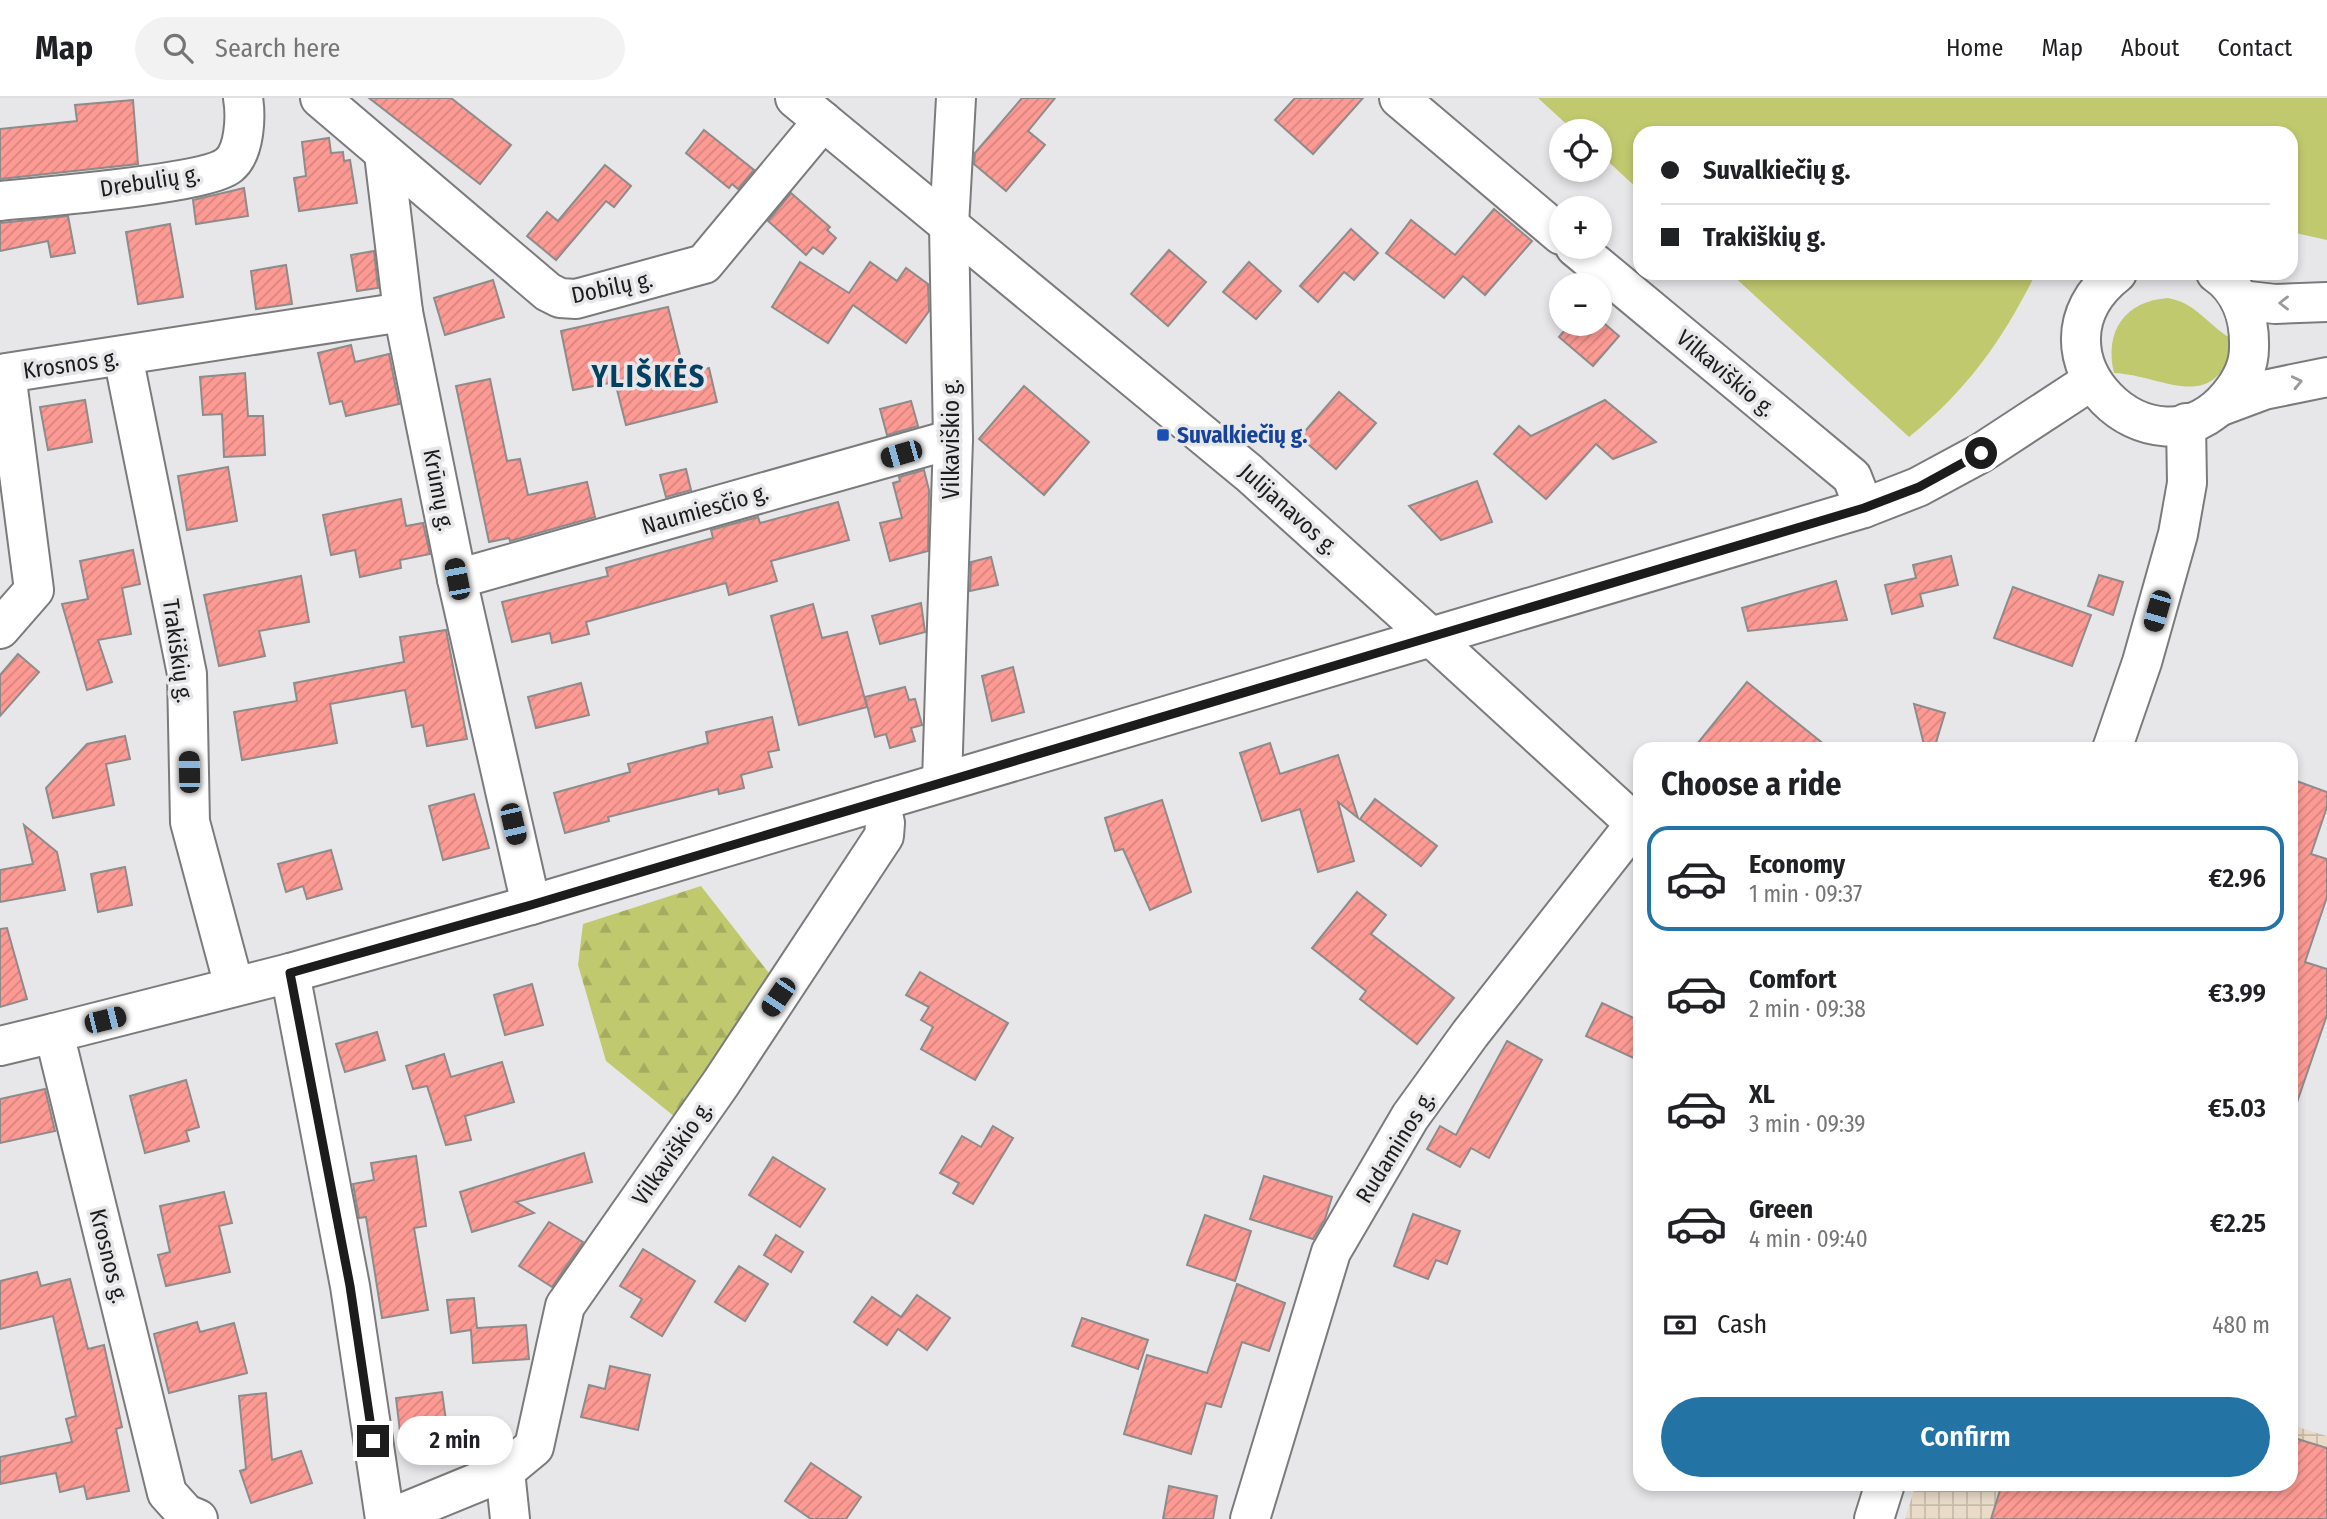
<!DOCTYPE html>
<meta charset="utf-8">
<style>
:root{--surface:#fff;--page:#f2f2f2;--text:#202124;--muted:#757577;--line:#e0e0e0;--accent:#2473a5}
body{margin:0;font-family:"Fira Sans Condensed",sans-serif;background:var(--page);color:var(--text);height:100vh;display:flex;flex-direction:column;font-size:26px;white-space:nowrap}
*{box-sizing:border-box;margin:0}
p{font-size:23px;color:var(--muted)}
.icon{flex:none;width:38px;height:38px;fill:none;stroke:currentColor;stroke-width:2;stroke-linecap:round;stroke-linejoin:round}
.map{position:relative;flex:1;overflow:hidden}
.drawer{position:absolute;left:1633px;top:644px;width:665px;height:749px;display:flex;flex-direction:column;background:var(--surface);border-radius:21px;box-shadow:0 4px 10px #0003}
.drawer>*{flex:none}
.top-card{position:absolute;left:1633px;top:28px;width:665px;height:154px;border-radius:21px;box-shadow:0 4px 10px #0003;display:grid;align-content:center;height:154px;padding:0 28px;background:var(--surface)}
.controls{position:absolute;left:1549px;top:21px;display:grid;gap:14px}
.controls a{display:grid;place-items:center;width:63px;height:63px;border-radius:50%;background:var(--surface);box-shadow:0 4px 10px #0003;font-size:35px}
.end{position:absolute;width:32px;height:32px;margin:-16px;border:9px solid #1c1c1d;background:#fff;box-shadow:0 0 0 4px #fff}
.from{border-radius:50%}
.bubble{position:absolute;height:49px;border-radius:24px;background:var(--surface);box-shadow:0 4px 10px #0003;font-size:23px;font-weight:600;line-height:49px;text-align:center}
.car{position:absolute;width:21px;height:42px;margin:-21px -10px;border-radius:9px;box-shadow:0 0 5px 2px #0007;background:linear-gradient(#222 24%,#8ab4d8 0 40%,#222 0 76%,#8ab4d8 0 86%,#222 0)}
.top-card b{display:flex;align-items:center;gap:24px;height:66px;font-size:26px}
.top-card b+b{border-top:2px solid var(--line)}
.top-card i{width:18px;height:18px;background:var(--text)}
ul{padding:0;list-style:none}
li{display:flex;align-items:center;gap:21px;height:105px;margin:0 14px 10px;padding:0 14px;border:4px solid transparent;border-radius:21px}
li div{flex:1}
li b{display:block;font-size:26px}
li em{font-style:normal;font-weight:600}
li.on{border-color:var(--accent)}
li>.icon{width:63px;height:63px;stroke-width:1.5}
h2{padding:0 28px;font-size:32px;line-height:84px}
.pay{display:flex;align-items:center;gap:18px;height:77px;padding:0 28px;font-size:26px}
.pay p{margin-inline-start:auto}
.button{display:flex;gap:14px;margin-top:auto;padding:14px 28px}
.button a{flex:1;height:80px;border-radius:42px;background:var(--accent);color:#fff;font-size:28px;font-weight:600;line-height:80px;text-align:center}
header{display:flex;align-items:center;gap:42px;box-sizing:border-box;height:98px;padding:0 35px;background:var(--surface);border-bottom:2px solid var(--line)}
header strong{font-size:33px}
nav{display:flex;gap:38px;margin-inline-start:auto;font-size:24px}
.search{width:490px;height:63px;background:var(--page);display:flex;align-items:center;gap:18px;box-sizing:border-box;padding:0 24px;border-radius:38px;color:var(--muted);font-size:26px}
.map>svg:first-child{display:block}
.industrial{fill:url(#industrial-grid)}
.grass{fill:#c1c96f}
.forest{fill:url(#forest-firs)}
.building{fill:url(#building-hatch);stroke:#8f8b8b;stroke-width:2}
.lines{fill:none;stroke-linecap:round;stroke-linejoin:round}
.minor-casing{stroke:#7b7b7d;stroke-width:42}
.major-casing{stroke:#7b7b7d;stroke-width:42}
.minor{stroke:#fff;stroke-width:38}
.major{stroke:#fff;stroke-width:38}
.oneway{stroke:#999}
.route{stroke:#1c1c1d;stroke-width:9}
.transit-dot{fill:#1a4fb4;stroke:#e7e7ea;stroke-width:2.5}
.labels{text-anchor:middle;stroke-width:7;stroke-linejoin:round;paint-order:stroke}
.street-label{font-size:23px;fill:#1c1c1d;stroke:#e7e7ea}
.transit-label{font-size:23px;font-weight:bold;fill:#164399;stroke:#e7e7ea;text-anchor:start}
.district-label{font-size:30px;font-weight:bold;letter-spacing:2px;fill:#044061;stroke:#e7e7ea}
</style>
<header>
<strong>Map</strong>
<div class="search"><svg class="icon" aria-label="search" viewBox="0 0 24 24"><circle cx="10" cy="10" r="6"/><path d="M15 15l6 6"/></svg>Search here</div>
<nav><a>Home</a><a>Map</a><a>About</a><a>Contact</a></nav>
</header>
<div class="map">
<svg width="2327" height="1421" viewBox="0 0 2327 1421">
<defs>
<pattern id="industrial-grid" width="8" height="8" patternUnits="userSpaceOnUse" patternTransform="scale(1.75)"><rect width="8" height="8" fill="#e9dbc8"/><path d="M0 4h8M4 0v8" fill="none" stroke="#c7bbab"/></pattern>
<pattern id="forest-firs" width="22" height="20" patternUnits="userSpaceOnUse" patternTransform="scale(1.75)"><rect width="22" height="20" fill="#c1c96f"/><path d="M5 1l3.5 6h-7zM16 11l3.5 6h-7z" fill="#a5ac60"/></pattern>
<pattern id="building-hatch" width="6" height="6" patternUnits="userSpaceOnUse" patternTransform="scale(1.75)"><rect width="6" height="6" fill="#fd9a94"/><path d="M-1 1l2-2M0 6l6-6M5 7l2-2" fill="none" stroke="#d8847f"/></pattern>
</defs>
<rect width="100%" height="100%" fill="#e7e7ea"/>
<polygon class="industrial" points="2291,1327 2327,1338 2327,1421 1905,1421 1916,1386 2291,1386"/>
<g class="grass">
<polygon points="1538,0 2327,0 2327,142 2291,134 2291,35 1640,35 1640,93 1600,56 1600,33 1574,33"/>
<path d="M1730,175H2036C2002,243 1968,291 1909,339Z"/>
<path d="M2168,200C2197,205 2209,229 2234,242C2216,320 2164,277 2114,275C2104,233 2125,203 2168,200Z"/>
</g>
<polygon class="forest" points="701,788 772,879 675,1019 606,963 578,867 583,826"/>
<g class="building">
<polygon points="369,0 451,0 511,47 480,86"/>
<polygon points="1022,0 1055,0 1028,33 1045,47 1006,93 974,66 975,55"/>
<polygon points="1295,0 1363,0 1313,56 1275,22"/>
<polygon points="133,2 138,66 0,81 0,31 77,23 75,7"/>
<polygon points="704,32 754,72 738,91 732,86 729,90 686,55"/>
<polygon points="329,40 331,55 343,54 344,63 350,62 357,105 299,113 294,80 306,78 302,44"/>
<polygon points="605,67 631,88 614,109 606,103 556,162 527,138 547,114 558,123"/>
<polygon points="244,90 248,118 196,126 193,102"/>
<polygon points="791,95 830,129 827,132 836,140 823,156 813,149 806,157 768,123"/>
<polygon points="1494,111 1532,143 1485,197 1463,178 1444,200 1386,155 1411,122 1455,157"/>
<polygon points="68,118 75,155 51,159 48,143 0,153 0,125"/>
<polygon points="170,126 183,199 138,206 126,134"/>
<polygon points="1351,131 1378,155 1354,182 1344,174 1318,204 1300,188"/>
<polygon points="1169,152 1206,184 1168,228 1131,196"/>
<polygon points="374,153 378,190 357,193 351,157"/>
<polygon points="800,164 849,195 870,164 897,183 906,170 928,186 929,213 906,245 853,207 828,245 772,209"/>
<polygon points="1249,164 1281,193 1256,221 1223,194"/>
<polygon points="286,167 292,206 256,211 251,173"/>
<polygon points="493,182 504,219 445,237 434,200"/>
<polygon points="668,209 685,277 709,270 717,304 626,327 615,284 573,292 561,233"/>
<polygon points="1570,226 1605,226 1619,238 1593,268 1559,239"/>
<polygon points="351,247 355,264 389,256 399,306 346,318 342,303 330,306 318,255"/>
<polygon points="245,275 248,318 263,318 265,357 224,359 222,316 203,317 200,279"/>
<polygon points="490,281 507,363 520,361 528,397 587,384 595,419 510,443 509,440 489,444 456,288"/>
<polygon points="1024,288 1089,344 1044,397 979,341"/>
<polygon points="1339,294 1376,325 1336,371 1300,339"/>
<polygon points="85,302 92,344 48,352 40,309"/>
<polygon points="1605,302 1656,344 1613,361 1596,346 1546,401 1494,356 1519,328 1531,338"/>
<polygon points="911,303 918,328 887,337 880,311"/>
<polygon points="228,369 237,423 187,432 178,378"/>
<polygon points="686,371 691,392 666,399 660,377"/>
<polygon points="924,372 929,392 928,453 890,463 880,425 902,420 893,385 900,383 899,379"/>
<polygon points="1477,383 1492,424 1441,442 1409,408"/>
<polygon points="401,401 406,428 423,425 430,456 400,462 401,470 360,479 355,452 331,457 323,417"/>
<polygon points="838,404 849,442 771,463 777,483 729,497 726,485 586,524 589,536 552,545 550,535 512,544 502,504 608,478 606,470 713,440 711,432 758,419 760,425"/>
<polygon points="133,452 140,486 122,490 131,536 98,542 112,584 87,592 62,506 88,501 80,463"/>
<polygon points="1951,458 1958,487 1920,496 1923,508 1892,516 1885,487 1916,480 1913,467"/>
<polygon points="991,459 998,487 970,493 971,464"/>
<polygon points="2099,477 2123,484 2113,517 2088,508"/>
<polygon points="301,478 309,524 259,533 265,558 219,568 204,497"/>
<polygon points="1836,483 1847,522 1748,533 1742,510"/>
<polygon points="2013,489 2091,517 2072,568 1994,540"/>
<polygon points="921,505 925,534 880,546 872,518"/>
<polygon points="813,506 822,540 847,534 867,609 799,627 771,518"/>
<polygon points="446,532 467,641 427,648 423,627 412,629 405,592 330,606 337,645 242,662 234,614 297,603 294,585 404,564 400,539"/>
<polygon points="18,556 39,574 0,618 0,577"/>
<polygon points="1013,569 1024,614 992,623 982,578"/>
<polygon points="1747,584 1775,607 1830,651 1693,651"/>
<polygon points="581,585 589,617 536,630 528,599"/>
<polygon points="905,589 909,602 915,601 922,627 911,630 915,643 890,650 886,636 875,639 865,599"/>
<polygon points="1914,606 1945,615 1934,651 1925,651"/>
<polygon points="772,619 779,652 768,654 772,669 741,677 744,690 719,696 718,691 608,719 609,723 565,735 554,695 630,674 628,666 708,645 706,634"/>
<polygon points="125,638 130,661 106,666 114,707 53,720 46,690 87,646"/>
<polygon points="1270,645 1280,676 1338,657 1358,720 1338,704 1354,763 1318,774 1300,711 1262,723 1240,655"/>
<polygon points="2291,681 2327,694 2327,709 2311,756 2327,761 2327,799 2305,864 2327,871 2327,917 2295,1010 2291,1009"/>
<polygon points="474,696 489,750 443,762 429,708"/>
<polygon points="1375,701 1437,748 1421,768 1360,721"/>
<polygon points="1162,702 1191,794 1150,812 1123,751 1115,753 1105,720"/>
<polygon points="24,727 57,754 65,792 0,804 0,772 33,766"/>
<polygon points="331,752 342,791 307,801 303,788 286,794 278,766"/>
<polygon points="125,769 132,807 98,814 91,776"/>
<polygon points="1357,794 1386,817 1371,836 1454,900 1417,946 1360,901 1366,893 1312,850"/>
<polygon points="7,830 27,901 0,909 0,831"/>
<polygon points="920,874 1008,925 975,982 921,951 933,929 921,922 929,909 906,897"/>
<polygon points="532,886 543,927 505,937 494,897"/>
<polygon points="1602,905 1640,923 1640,963 1586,938"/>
<polygon points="377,934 385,962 345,974 336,946"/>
<polygon points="1507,943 1542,962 1489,1060 1471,1050 1460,1069 1427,1051 1440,1028 1456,1037"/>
<polygon points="444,956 451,979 502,964 514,1004 465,1018 471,1042 446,1047 427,988 413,991 406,968"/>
<polygon points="186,982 199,1029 186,1033 189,1043 145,1055 130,998"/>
<polygon points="45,991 55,1033 0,1045 0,1001"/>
<polygon points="993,1028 1013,1040 973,1106 953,1095 959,1085 940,1075 962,1038 981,1049"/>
<polygon points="584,1055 592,1084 516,1104 534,1115 472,1134 460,1094"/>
<polygon points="416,1058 426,1128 414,1130 428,1212 382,1220 366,1119 359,1120 353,1086 374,1082 371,1065"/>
<polygon points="773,1059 825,1091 800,1129 749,1097"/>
<polygon points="1264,1078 1332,1099 1325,1121 1313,1141 1250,1121"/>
<polygon points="224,1094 232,1125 219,1128 230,1174 166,1188 158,1157 170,1154 160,1108"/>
<polygon points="1413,1116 1460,1133 1447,1166 1436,1162 1428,1181 1394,1168"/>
<polygon points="1205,1117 1251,1133 1235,1183 1187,1167"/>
<polygon points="549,1124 583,1144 552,1189 519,1168"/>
<polygon points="776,1137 803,1154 791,1174 764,1157"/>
<polygon points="643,1151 695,1183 662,1238 631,1219 642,1201 620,1188"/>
<polygon points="739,1168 768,1186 745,1223 715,1204"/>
<polygon points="37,1174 41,1188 70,1181 88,1251 104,1247 122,1329 116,1331 129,1393 87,1401 84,1388 60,1394 56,1375 0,1386 0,1359 72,1344 66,1321 76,1318 53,1218 0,1231 0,1183"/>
<polygon points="1237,1186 1285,1205 1269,1253 1242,1244 1221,1309 1206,1305 1191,1356 1124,1336 1147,1257 1207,1275"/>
<polygon points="917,1197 950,1220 927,1252 898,1231 887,1247 854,1224 872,1199 901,1219"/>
<polygon points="474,1200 477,1230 526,1227 529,1261 473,1265 471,1232 451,1235 447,1202"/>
<polygon points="1082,1220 1148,1242 1138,1271 1072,1248"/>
<polygon points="197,1224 200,1234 234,1225 247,1275 169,1295 154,1236"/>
<polygon points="610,1268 650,1277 638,1332 581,1319 589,1287 605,1291"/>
<polygon points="442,1294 448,1337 401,1342 396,1300"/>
<polygon points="266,1295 272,1362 301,1353 312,1385 251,1405 240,1373 246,1371 239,1298"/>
<polygon points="2291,1339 2327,1350 2327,1421 1991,1421 2002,1386 2291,1386"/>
<polygon points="811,1365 861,1399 846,1421 811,1421 785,1403"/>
<polygon points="1169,1388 1217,1398 1213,1421 1163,1421"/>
</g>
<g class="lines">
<defs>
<g id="minor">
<polyline points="320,0 548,194 560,200 576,201 704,166 823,23"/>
<polyline points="1399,0 1561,137"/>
<polyline points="384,56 403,214 457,481 531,807"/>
<path d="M0,103C40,99 206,86 229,67C245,54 246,18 243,0"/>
<polyline points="1575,149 1852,379 1864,410"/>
<polyline points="123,258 187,576 190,724 234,888"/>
<polyline points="457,481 953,341"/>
<polyline points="0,531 34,492 6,275 403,214"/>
<polyline points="942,683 953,341 949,127 956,0"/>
<polyline points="290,875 350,1188 385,1421"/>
<polyline points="54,935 290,875 531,807 1431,539 1640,730"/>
<polyline points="0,948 54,935 167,1395 186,1416 198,1421"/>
<polyline points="388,1421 505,1373"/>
<polyline points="510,1421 505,1373 534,1349 565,1208 721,985 884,738 885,725 880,703"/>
<polyline points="1250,1421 1331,1154 1410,1019 1470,936 1635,726"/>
</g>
<g id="major">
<polyline points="795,0 1249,375 1431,539 1864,410 1918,389 1981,355 2091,283"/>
<path d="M2117,175C2015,255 2154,389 2229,298C2240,285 2249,268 2249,250C2250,221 2241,192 2216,175"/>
<polyline points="2240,202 2275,206 2327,204"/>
<polyline points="2221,308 2264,292 2327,279"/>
<polyline points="2112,651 2142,564 2178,436 2187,385 2186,325"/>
<polyline points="1874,1421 1885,1386"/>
</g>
</defs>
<use href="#minor" class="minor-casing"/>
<use href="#major" class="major-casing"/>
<use href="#minor" class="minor"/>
<use href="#major" class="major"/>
</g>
<defs><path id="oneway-chevron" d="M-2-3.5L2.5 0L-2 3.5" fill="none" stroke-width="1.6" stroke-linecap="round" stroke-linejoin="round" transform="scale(1.75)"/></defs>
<g class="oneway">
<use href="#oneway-chevron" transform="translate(2284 205) rotate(180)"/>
<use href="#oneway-chevron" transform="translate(2297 284) rotate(-13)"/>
</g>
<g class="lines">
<polyline class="route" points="373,1343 350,1188 290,875 531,807 1864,410 1919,389 1981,355"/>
</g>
<rect class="transit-dot" x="1156" y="330" width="14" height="14" rx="3.5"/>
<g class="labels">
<g class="street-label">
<text transform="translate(150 83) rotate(-9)" y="8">Drebulių g.</text>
<text transform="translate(612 189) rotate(-12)" y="8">Dobilų g.</text>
<text transform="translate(71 266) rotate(-8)" y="8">Krosnos g.</text>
<text transform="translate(1726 275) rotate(40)" y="8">Vilkaviškio g.</text>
<text transform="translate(951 341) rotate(-90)" y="8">Vilkaviškio g.</text>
<text transform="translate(439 392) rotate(79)" y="8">Krūmų g.</text>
<text transform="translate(705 411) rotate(-16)" y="8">Naumiesčio g.</text>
<text transform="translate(1289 411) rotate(42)" y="8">Julijanavos g.</text>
<text transform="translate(178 553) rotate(82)" y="8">Trakiškių g.</text>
<text transform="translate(1395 1049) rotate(-58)" y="8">Rudaminos g.</text>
<text transform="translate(672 1055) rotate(-55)" y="8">Vilkaviškio g.</text>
<text transform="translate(109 1158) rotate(76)" y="8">Krosnos g.</text>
</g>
<g class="transit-label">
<text x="1177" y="345">Suvalkiečių g.</text>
</g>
<g class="district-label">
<text x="649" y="289">YLIŠKĖS</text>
</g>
</g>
</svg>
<div class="controls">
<a><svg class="icon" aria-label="locate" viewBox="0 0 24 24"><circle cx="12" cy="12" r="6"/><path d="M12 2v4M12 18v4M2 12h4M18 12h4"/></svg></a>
<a>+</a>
<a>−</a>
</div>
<i class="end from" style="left:1981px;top:355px"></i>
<i class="end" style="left:373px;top:1343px"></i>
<div class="bubble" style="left:397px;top:1318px;width:116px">2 min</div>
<i class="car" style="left:901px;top:356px;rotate:254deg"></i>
<i class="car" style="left:457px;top:481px;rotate:349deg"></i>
<i class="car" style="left:2157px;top:513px;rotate:196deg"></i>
<i class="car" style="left:189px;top:674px;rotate:359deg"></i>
<i class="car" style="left:513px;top:726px;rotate:167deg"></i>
<i class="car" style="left:778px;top:899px;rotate:214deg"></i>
<i class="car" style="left:105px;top:922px;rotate:76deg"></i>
<div class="top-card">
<b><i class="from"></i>Suvalkiečių g.</b>
<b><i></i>Trakiškių g.</b>
</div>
<section class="drawer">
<h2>Choose a ride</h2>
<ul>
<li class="on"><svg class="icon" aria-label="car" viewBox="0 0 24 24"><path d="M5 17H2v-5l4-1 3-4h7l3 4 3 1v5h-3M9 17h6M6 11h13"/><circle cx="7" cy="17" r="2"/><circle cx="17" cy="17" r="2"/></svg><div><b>Economy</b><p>1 min · 09:37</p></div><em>€2.96</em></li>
<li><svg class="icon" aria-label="car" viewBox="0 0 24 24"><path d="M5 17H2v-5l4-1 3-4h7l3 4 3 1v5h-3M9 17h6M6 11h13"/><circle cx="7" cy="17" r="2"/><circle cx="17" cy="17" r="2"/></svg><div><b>Comfort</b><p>2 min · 09:38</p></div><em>€3.99</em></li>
<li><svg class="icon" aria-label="car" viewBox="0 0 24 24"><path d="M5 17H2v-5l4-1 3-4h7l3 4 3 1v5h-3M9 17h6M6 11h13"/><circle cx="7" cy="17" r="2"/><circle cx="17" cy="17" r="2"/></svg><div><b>XL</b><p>3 min · 09:39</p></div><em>€5.03</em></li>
<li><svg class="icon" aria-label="car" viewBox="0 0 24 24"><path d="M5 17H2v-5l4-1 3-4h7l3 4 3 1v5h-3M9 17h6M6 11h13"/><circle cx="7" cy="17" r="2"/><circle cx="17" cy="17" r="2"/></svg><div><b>Green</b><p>4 min · 09:40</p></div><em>€2.25</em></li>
</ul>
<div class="pay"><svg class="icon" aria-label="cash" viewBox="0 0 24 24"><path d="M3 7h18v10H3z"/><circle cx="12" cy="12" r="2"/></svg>Cash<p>480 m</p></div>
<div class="button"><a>Confirm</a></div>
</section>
</div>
